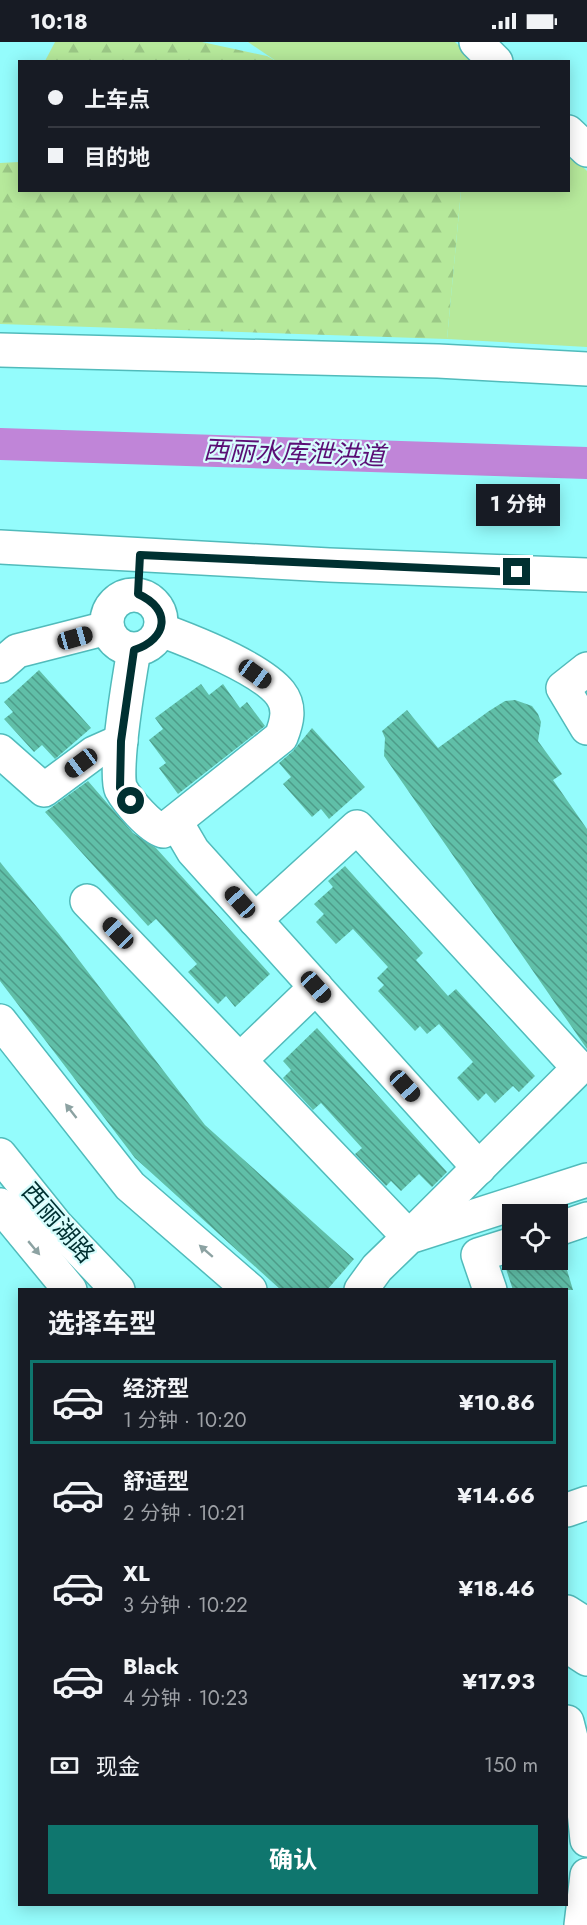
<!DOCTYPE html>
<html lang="zh">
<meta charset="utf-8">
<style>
:root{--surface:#171b24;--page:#242831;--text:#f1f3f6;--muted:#9ea1a6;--line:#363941;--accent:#0f766e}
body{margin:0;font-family:Jost,"Noto Sans SC",sans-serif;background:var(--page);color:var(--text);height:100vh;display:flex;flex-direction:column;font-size:22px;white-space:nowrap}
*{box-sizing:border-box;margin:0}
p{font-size:20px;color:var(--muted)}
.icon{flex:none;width:33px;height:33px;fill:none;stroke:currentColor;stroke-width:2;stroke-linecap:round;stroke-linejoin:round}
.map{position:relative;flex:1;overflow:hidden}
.panel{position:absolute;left:18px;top:1246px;width:550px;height:618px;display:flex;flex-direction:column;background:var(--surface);border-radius:0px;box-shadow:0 3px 15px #0003}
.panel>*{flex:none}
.guide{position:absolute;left:18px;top:18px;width:552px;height:132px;border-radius:0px;box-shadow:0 3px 15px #0003;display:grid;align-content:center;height:132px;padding:0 30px;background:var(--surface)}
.buttons{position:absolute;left:502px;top:1162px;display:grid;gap:12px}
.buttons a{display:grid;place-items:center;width:66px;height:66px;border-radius:0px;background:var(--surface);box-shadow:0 3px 15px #0003;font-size:30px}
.end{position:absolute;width:27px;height:27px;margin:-14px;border:8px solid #003031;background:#fff;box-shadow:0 0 0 3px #fff}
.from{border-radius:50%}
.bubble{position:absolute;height:42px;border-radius:0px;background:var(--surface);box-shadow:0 3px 15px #0003;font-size:20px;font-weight:700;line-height:42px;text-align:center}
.car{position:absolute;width:18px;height:36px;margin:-18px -9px;border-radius:8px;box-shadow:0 0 4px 2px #0007;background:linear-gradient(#222 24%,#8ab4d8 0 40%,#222 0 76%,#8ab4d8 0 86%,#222 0)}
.guide b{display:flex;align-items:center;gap:21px;height:57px;font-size:22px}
.guide b+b{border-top:2px solid var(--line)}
.guide i{width:15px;height:15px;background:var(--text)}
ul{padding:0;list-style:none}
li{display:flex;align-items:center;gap:18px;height:84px;margin:0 12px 9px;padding:0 18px;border:3px solid transparent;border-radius:0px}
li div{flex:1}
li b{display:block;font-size:22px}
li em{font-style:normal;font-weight:700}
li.active{border-color:var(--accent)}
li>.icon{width:54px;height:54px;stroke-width:1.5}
h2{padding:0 30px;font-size:27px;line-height:72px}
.pay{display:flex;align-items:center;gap:15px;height:66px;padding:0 30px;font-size:22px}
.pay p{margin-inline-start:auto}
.primary-button{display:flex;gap:12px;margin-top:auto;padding:12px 30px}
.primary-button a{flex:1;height:69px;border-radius:0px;background:var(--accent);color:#fff;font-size:24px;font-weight:700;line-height:69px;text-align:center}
.status{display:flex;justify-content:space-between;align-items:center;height:42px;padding:0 30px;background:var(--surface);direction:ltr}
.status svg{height:16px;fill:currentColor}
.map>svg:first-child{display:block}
.grass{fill:#b6e99b}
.forest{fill:url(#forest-firs)}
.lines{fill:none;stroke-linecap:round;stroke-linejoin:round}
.canal{stroke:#c085d8;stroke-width:32}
.building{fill:url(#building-back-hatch)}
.minor-casing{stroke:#51bbbb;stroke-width:36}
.major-casing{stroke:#51bbbb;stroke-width:36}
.minor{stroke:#fff;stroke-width:33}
.major{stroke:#fff;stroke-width:33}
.oneway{fill:#8ca2a2}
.route{stroke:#003031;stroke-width:8}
.labels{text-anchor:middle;stroke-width:4.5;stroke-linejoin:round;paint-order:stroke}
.street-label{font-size:24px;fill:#003031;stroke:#d7fdfd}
.water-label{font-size:26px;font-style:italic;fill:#5b0e75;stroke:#d7fdfd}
</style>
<div class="status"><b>10:18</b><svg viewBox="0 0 49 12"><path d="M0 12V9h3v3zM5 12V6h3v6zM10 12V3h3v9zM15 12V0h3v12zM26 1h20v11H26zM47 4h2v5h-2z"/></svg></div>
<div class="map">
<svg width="587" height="1883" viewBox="0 0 587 1883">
<defs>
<pattern id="forest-firs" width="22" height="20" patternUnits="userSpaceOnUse" patternTransform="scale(1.5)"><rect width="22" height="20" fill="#b6e99b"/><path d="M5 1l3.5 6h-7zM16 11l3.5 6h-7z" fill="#9bc886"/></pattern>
<pattern id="building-back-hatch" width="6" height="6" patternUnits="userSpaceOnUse" patternTransform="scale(1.5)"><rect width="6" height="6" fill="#60bfa8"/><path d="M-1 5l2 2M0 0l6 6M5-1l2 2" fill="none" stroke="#4d9c89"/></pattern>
</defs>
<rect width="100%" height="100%" fill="#94fcfc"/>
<g class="grass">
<polygon points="248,0 455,0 475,19 276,19"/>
<polygon points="569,111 587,129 587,305 447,297 461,149 568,148"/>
</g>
<g class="forest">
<polygon points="55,0 202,0 267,14 276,19 45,19"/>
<polygon points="19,120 20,148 461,149 447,297 0,282 0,121"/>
</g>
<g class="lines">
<polyline class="canal" points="0,402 587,421"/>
</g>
<g class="building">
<polygon points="39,628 91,686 55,717 42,703 34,710 4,677 13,670 4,660"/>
<polygon points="201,642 209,653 223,642 240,666 247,660 265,684 178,752 159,726 166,721 149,698 163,687 155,676"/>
<polygon points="515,658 532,664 538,672 541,680 538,699 562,732 553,738 587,787 587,1007 384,714 385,696 382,689 407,668 438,706 489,669 505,659"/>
<polygon points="312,686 365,745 329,777 321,767 312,775 283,742 291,735 279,721 293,709"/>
<polygon points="88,739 133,791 156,806 270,932 235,965 226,954 218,962 188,930 197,922 156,877 148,884 45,770"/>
<polygon points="0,820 59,892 205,1083 354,1217 327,1248 281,1248 135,1116 0,939"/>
<polygon points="345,824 423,911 416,918 448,954 456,947 535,1034 519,1050 513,1044 495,1061 486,1051 478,1059 457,1036 473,1020 439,982 427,992 420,984 415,989 378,949 384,943 377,936 388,925 353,887 336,902 316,880 324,872 314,862 333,845 328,839"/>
<polygon points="317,986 447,1130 432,1145 419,1132 401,1149 391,1139 386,1144 355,1112 362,1106 321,1061 313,1068 283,1036 291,1028 283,1019"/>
<polygon points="522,1218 564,1218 573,1248 513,1248 505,1224"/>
</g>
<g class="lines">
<defs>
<g id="minor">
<polyline points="476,0 496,20"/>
<polyline points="568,90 587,108"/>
<polyline points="0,308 438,319 587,327"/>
<polyline points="0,505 329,523 587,533"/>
<circle cx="134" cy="580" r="27"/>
<path d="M134,608C130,631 113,730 121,747C128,760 150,785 163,789L281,695C287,680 291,665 280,651C260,626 191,599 161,588"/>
<polyline points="0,624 17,609 107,586"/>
<polyline points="587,627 563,646 587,686"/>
<polyline points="0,709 44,748 94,711 121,699"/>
<polyline points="176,780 193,809 479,1126"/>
<polyline points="87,859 409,1195 579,1026 357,785 255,878"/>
<polyline points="0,979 130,1144 250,1248"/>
<polyline points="240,1018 316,945"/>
<polyline points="558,1187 587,1177"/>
<polyline points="361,1248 377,1226 409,1195 587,1138"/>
<polyline points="490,1248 478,1213 513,1202"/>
<polyline points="567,1468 587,1461"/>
</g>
<g id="major">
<polyline points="0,1113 57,1184 118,1248"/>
<polyline points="0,1163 70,1248"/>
<polyline points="567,1570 587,1583"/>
<polyline points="567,1604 587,1617"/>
<polyline points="567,1680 580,1731 587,1798"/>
<polyline points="581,1883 587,1833"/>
</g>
</defs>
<use href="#minor" class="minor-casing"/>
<use href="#major" class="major-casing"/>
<use href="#minor" class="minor"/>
<use href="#major" class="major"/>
</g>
<defs><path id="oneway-solid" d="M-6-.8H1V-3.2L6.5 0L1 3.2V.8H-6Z" transform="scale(1.5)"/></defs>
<g class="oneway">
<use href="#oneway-solid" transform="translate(71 1069) rotate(-128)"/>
<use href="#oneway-solid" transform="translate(34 1206) rotate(50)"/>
<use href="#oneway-solid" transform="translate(206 1209) rotate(-139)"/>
</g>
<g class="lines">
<path class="route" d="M131,759L120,746L121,699L134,608C168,597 172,567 138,552L140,513L517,530"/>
</g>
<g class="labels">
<g class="street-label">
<text transform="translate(58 1181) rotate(49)" y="8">西丽湖路</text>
</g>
<g class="water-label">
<text transform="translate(294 411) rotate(2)" y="9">西丽水库泄洪道</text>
</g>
</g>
</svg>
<div class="buttons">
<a><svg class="icon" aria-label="locate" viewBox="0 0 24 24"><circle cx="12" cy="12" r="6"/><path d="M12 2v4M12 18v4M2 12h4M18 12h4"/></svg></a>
</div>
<i class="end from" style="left:131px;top:759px"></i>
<i class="end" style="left:517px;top:530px"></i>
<div class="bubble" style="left:476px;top:442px;width:84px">1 分钟</div>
<i class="car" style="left:75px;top:596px;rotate:74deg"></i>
<i class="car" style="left:255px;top:632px;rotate:126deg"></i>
<i class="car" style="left:81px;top:721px;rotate:233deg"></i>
<i class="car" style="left:240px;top:860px;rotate:318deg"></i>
<i class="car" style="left:118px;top:891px;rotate:316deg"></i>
<i class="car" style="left:316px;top:945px;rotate:138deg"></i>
<i class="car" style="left:405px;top:1044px;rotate:138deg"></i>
<div class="guide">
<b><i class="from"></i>上车点</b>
<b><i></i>目的地</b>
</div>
<section class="panel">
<h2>选择车型</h2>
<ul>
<li class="active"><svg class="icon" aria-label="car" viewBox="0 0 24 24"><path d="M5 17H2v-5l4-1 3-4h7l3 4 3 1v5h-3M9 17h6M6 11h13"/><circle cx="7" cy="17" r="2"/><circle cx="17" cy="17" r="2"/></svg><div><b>经济型</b><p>1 分钟 · 10:20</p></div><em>¥10.86</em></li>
<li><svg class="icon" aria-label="car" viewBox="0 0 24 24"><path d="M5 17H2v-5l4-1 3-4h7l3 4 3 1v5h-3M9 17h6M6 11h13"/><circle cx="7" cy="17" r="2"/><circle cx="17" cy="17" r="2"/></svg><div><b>舒适型</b><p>2 分钟 · 10:21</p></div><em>¥14.66</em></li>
<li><svg class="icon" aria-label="car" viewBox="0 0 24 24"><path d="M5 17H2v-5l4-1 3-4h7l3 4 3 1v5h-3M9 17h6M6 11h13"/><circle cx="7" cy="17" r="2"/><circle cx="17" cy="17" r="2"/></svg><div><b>XL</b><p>3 分钟 · 10:22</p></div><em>¥18.46</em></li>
<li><svg class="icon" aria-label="car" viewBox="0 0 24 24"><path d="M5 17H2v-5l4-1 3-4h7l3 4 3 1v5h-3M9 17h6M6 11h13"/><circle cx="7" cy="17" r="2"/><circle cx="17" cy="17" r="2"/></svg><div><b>Black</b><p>4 分钟 · 10:23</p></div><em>¥17.93</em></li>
</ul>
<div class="pay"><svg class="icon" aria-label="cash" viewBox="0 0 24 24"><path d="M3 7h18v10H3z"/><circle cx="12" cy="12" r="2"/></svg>现金<p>150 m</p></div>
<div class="primary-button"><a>确认</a></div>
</section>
</div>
